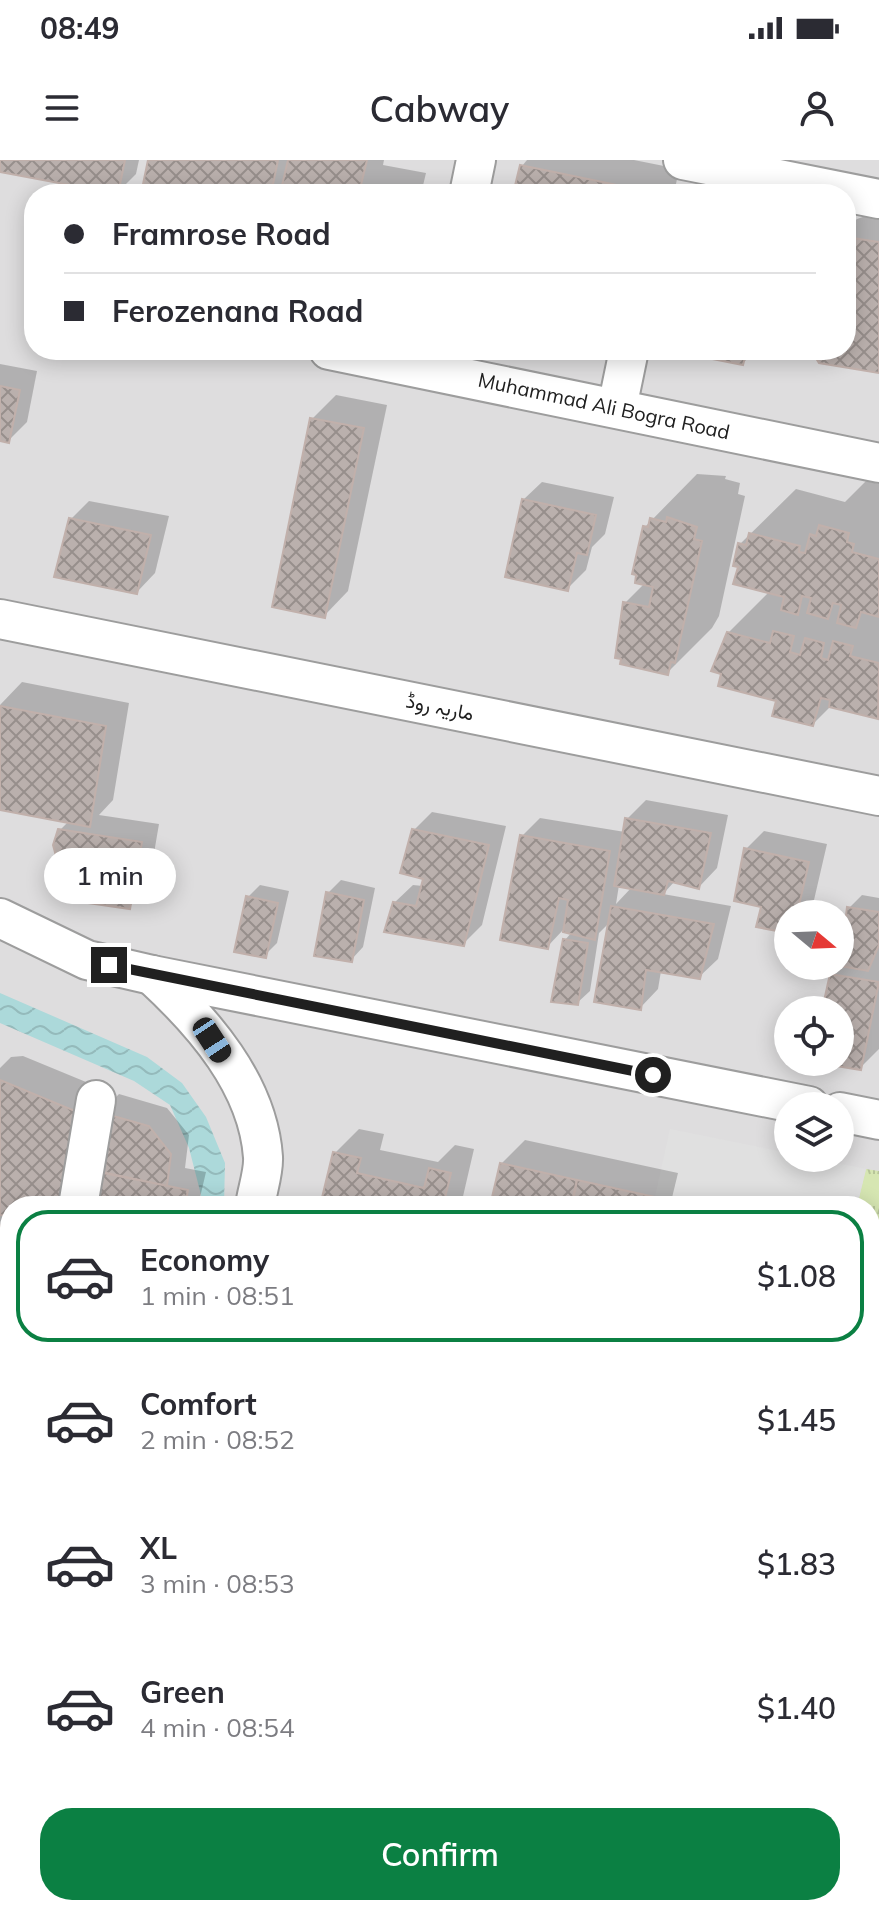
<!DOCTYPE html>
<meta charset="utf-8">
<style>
:root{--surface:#fff;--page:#f7f7f7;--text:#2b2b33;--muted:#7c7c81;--line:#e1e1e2;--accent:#0b8043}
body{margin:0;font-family:Mulish,Vazirmatn,sans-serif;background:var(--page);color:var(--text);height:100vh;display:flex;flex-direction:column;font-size:30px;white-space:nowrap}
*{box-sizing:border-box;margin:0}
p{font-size:26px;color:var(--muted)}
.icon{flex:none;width:44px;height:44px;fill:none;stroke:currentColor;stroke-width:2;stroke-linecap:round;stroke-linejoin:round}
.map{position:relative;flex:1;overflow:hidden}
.drawer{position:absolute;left:0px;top:1036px;width:880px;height:720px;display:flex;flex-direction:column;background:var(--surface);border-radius:32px 32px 0 0;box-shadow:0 4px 20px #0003}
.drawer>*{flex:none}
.guide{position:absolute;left:24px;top:24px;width:832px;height:176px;border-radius:32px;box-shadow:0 4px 20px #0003;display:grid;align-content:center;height:176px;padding:0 40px;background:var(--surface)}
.needle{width:52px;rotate:109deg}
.fabs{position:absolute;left:774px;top:740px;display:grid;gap:16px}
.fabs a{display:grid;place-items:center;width:80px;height:80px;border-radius:50%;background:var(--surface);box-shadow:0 4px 20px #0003;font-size:40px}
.end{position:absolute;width:36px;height:36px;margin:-18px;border:10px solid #202020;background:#fff;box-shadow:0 0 0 4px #fff}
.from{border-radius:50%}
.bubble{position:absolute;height:56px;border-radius:28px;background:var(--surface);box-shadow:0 4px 20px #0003;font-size:26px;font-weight:600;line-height:56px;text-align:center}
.car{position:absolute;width:24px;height:48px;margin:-24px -12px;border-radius:10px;box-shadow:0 0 6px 2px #0007;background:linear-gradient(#222 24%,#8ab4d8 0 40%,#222 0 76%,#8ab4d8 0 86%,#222 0)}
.guide b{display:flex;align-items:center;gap:28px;height:76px;font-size:30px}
.guide b+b{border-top:2px solid var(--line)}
.guide i{width:20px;height:20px;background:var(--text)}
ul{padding:14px 0 0;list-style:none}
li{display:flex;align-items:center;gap:24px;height:132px;margin:0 16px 12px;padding:0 24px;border:4px solid transparent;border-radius:32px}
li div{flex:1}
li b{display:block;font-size:30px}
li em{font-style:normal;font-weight:600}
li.active{border-color:var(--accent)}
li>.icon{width:72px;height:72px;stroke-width:1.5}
.primary-button{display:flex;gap:16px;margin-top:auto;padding:16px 40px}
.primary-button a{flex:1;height:92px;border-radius:32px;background:var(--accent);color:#fff;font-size:32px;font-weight:600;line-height:92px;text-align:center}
.status{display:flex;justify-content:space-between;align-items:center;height:56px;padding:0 40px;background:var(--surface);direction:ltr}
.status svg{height:22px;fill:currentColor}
header{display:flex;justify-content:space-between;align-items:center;height:104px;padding:0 40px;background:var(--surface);font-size:36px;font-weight:600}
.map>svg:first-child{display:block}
.residential{fill:#deddde;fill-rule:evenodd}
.grass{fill:url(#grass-tufts)}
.parking{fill:#e0e0e0}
.water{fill:url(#water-waves)}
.shadow{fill:#0003;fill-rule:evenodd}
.building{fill:url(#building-cross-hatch);stroke:#c1b0ab;stroke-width:2}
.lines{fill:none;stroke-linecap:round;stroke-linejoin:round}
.minor-casing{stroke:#9d9d9d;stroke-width:42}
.major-casing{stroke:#924a0b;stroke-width:48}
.minor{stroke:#fff;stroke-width:38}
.major{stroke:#f6c4a7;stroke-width:44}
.route{stroke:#202020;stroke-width:10}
.labels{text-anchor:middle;stroke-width:8;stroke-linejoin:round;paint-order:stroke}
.street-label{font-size:20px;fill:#202020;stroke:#fff}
</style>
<div class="status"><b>08:49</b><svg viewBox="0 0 49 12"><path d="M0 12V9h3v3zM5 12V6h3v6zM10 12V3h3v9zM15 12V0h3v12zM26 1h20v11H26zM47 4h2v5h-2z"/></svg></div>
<header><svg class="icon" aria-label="menu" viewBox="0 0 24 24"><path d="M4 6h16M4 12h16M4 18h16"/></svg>Cabway<svg class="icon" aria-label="person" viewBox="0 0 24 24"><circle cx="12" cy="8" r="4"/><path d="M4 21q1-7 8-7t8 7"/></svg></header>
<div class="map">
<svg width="879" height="1756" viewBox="0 0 879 1756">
<defs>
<pattern id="grass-tufts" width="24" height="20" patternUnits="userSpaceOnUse" patternTransform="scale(2)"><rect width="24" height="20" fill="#d6e6b2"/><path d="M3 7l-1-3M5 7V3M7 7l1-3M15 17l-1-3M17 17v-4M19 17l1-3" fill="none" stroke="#b7c599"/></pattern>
<pattern id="water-waves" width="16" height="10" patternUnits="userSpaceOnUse" patternTransform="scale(2)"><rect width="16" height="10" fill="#acd9da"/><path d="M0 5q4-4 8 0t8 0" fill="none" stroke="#94babb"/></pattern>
<pattern id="building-cross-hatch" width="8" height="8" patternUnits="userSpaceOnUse" patternTransform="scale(2)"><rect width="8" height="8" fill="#bab0ad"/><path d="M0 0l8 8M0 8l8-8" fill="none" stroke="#978f8c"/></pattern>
</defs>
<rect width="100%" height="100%" fill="#f0ece8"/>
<path class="residential" d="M0,0H879V1756H0ZM34,34H846V190H34ZM788,754H840V806H788ZM788,850H840V902H788ZM788,946H840V998H788ZM10,1046H870V1746H10Z"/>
<polygon class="grass" points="866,1009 879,1011 879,1346 870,1344 870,1046 857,1046"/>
<polygon class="parking" points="670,969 788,993 788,998 812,998 866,1009 857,1046 653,1046"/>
<polygon class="water" points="0,833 147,897 182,923 206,957 225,1003 224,1046 198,1046 201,1035 189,988 170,945 134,921 0,863"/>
<g class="shadow">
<polygon points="1,0 139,0 136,14 118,32 0,10"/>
<polygon points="150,0 384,0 383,5 426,13 421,34 143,34"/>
<polygon points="527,0 634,0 679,9 674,34 515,34 522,6"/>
<polygon points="874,53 879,54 879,211 814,190 846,190 846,69 857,59"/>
<polygon points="677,190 756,190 743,203"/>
<polygon points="0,204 37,211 27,262 8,281 0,279"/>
<polygon points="336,235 387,245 348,431 324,456 312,259"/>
<polygon points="697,314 726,316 725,319 740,323 738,334 745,336 719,456 712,468 667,513 625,443 645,423 645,367"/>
<polygon points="866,321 879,324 879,556 832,545 813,564 778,540 728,473 770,431 740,406 740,384 796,329 845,342"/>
<polygon points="542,322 614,337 605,374 592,387 586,410 567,429 523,340"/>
<polygon points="89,341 169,356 155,413 137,432 71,359"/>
<polygon points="22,522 129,543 113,640 99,655 159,664 148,728 129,747 60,670 69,661 0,648 0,545"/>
<path d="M646,640L728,655L717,708L699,727L675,721L663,734L731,746L718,799L699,817L661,811L658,829L640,848L610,762L599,773L590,831L577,843L565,780L572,772L563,770L547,787L522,676L540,658L625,672L627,659ZM619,725L632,727L616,744Z"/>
<polygon points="432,652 506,666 482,765 463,784 394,743 413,725 423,726 425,717 414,670"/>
<polygon points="764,671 827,684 811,753 788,754 788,771 763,746 746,689"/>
<polygon points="341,720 375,728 363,787 351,800 328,733"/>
<polygon points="260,725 289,731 277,783 265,795 248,737"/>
<polygon points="862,735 879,738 879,889 860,908 825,902 840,902 840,850 824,850 832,815 842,804 840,797 849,748"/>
<polygon points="23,896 103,929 98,956 119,934 167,948 189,975 185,1008 206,1012 198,1046 10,1046 10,1167 0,1166 0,908 11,897"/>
<polygon points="359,969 384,974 380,990 438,1002 455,985 474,989 461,1045 465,1046 322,1046 335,993"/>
<polygon points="525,980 678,1013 670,1046 492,1046 501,1004"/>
<polygon points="879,1131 879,1257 870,1255 870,1140"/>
<polygon points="10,1420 10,1568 0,1566 0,1451 5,1425"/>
<polygon points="879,1674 879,1756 843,1756 845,1746 870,1746 870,1683"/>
<polygon points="10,1721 10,1746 73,1746 69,1756 0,1756 0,1724"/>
</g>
<g class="building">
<polygon points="0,0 125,0 118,34 0,12"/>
<polygon points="148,0 278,0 271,34 141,34"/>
<polygon points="288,0 367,0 360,29 388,34 280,34"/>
<polygon points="520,5 656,33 656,34 513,34"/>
<polygon points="846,77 879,82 879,213 819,203 811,190 846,190"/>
<polygon points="667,190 747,190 743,205"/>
<polygon points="0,226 20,230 9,283 0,281"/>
<polygon points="310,258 364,268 325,458 272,447"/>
<polygon points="522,339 596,355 587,395 577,393 568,431 505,417"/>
<polygon points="667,357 697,367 694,379 702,381 675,503 671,502 668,515 620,504 621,499 615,498 623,442 649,447 653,427 635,423 636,415 632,414 643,366 648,367 650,358 666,362"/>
<polygon points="69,358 151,375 137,434 54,417"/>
<polygon points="819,365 849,373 847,382 854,384 852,392 879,399 879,457 861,452 856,468 837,463 841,445 833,443 828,459 807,453 811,438 802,436 798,455 781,450 784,437 733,424 738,407 733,406 738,383 746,385 749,373 800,386 799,392 805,393 810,374 816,376"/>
<polygon points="773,471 794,476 790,492 800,495 805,478 824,483 821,498 828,500 833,481 853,486 850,496 879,503 878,559 829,547 830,540 821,538 813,566 772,556 776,541 718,526 721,514 711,511 727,472 770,483"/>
<polygon points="0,546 106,566 90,667 0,650"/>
<polygon points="625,658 711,673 699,729 668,721 664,735 614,726"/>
<polygon points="58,669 142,682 130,749 68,740 53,685"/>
<polygon points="412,669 489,685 464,786 384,772 393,742 416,746 423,719 400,713"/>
<polygon points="520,675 610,691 595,780 563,772 568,740 559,738 548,789 500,780"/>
<polygon points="744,688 809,702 797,754 788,754 788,773 756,767 761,747 734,741"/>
<polygon points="326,732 364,740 352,802 314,796"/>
<polygon points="246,736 278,743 266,798 234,792"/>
<polygon points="611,746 714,764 700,819 646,810 641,850 594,842"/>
<polygon points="847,747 879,752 879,785 868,811 840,806"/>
<polygon points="563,779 588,783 578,845 551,842"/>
<polygon points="830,814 879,822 861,910 812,902 840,902 840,850 822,850"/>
<polygon points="0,920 80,953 62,1046 10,1046 10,1056 0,1055"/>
<polygon points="99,952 149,966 171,994 167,1026 88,1009"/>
<polygon points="333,992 361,998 357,1013 424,1028 429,1008 451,1013 443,1046 320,1046"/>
<polygon points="500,1003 577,1020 571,1046 490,1046"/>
<polygon points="93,1011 188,1030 185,1046 85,1046"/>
<polygon points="577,1020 655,1037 653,1046 572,1046"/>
<polygon points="0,1065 10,1066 10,1169 0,1168"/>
<polygon points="870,1141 879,1143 879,1259 870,1257"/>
<polygon points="879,1259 879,1335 870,1333 870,1293"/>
<polygon points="3,1424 10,1426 10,1570 0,1568"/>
<polygon points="879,1593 879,1645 870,1642"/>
<polygon points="870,1698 879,1700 879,1756 841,1756 843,1746 870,1746"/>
<polygon points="10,1733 10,1746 38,1746 40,1756 0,1756 0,1741"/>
<polygon points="612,1746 682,1746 680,1756 645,1756"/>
</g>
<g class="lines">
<defs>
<g id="minor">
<polyline points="683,0 879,39"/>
<polyline points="469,34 476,0"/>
<polyline points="329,190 879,303"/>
<polyline points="617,248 629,190"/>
<polyline points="0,459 879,636"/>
<polyline points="0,758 87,800 152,815 809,946"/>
<path d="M152,815C203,862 258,924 263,997C264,1012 257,1031 255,1046"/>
<polyline points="840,952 879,960"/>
<polyline points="78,1046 96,940"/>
<polyline points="0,1317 10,1330"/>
<polyline points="0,1398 10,1400"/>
<polyline points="870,1477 879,1479"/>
<polyline points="0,1644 10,1646"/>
<polyline points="0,1694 10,1691"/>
<polyline points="134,1746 135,1756"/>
<polyline points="294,1746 327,1756"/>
<polyline points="733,1756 735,1746"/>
</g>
<g id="major">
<polyline points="0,1218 10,1220"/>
<polyline points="0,1278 10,1280"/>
<polyline points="870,1402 879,1404"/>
<polyline points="870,1454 879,1456"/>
</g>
</defs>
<use href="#minor" class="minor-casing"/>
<use href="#major" class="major-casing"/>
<use href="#minor" class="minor"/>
<use href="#major" class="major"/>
</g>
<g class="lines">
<polyline class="route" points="109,805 653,915"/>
</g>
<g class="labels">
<g class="street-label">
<text transform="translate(604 246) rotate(12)" y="7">Muhammad Ali Bogra Road</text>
<text transform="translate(440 547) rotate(11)" y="7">ماریہ روڈ</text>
</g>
</g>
</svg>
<div class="fabs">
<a><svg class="needle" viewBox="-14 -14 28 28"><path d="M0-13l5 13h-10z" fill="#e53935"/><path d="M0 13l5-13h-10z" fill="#7c7c81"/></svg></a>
<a><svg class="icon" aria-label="locate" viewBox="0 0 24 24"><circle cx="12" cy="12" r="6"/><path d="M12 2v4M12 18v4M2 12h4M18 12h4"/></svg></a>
<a><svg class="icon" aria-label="layers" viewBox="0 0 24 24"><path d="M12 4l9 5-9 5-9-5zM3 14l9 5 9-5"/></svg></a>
</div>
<i class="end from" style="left:653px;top:915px"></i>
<i class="end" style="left:109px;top:805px"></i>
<div class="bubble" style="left:44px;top:688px;width:132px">1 min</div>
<i class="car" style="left:212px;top:880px;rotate:147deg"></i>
<div class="guide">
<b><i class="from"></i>Framrose Road</b>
<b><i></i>Ferozenana Road</b>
</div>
<section class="drawer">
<ul>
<li class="active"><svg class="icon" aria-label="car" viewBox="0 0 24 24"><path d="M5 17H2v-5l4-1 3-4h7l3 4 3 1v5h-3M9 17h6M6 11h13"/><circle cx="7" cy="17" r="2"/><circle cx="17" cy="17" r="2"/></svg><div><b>Economy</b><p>1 min · 08:51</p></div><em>$1.08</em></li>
<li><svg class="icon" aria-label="car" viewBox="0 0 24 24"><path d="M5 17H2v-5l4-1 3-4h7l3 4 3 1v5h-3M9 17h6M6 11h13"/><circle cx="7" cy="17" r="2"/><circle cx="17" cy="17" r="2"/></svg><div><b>Comfort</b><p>2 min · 08:52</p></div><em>$1.45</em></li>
<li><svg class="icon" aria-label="car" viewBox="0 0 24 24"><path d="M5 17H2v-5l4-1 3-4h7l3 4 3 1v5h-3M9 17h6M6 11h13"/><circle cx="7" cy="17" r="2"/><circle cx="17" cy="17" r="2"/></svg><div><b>XL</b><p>3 min · 08:53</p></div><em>$1.83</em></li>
<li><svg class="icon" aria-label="car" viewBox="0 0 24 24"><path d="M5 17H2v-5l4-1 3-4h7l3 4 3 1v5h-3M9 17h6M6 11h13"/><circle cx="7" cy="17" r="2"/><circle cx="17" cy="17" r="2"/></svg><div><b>Green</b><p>4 min · 08:54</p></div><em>$1.40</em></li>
</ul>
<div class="primary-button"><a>Confirm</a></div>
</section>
</div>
